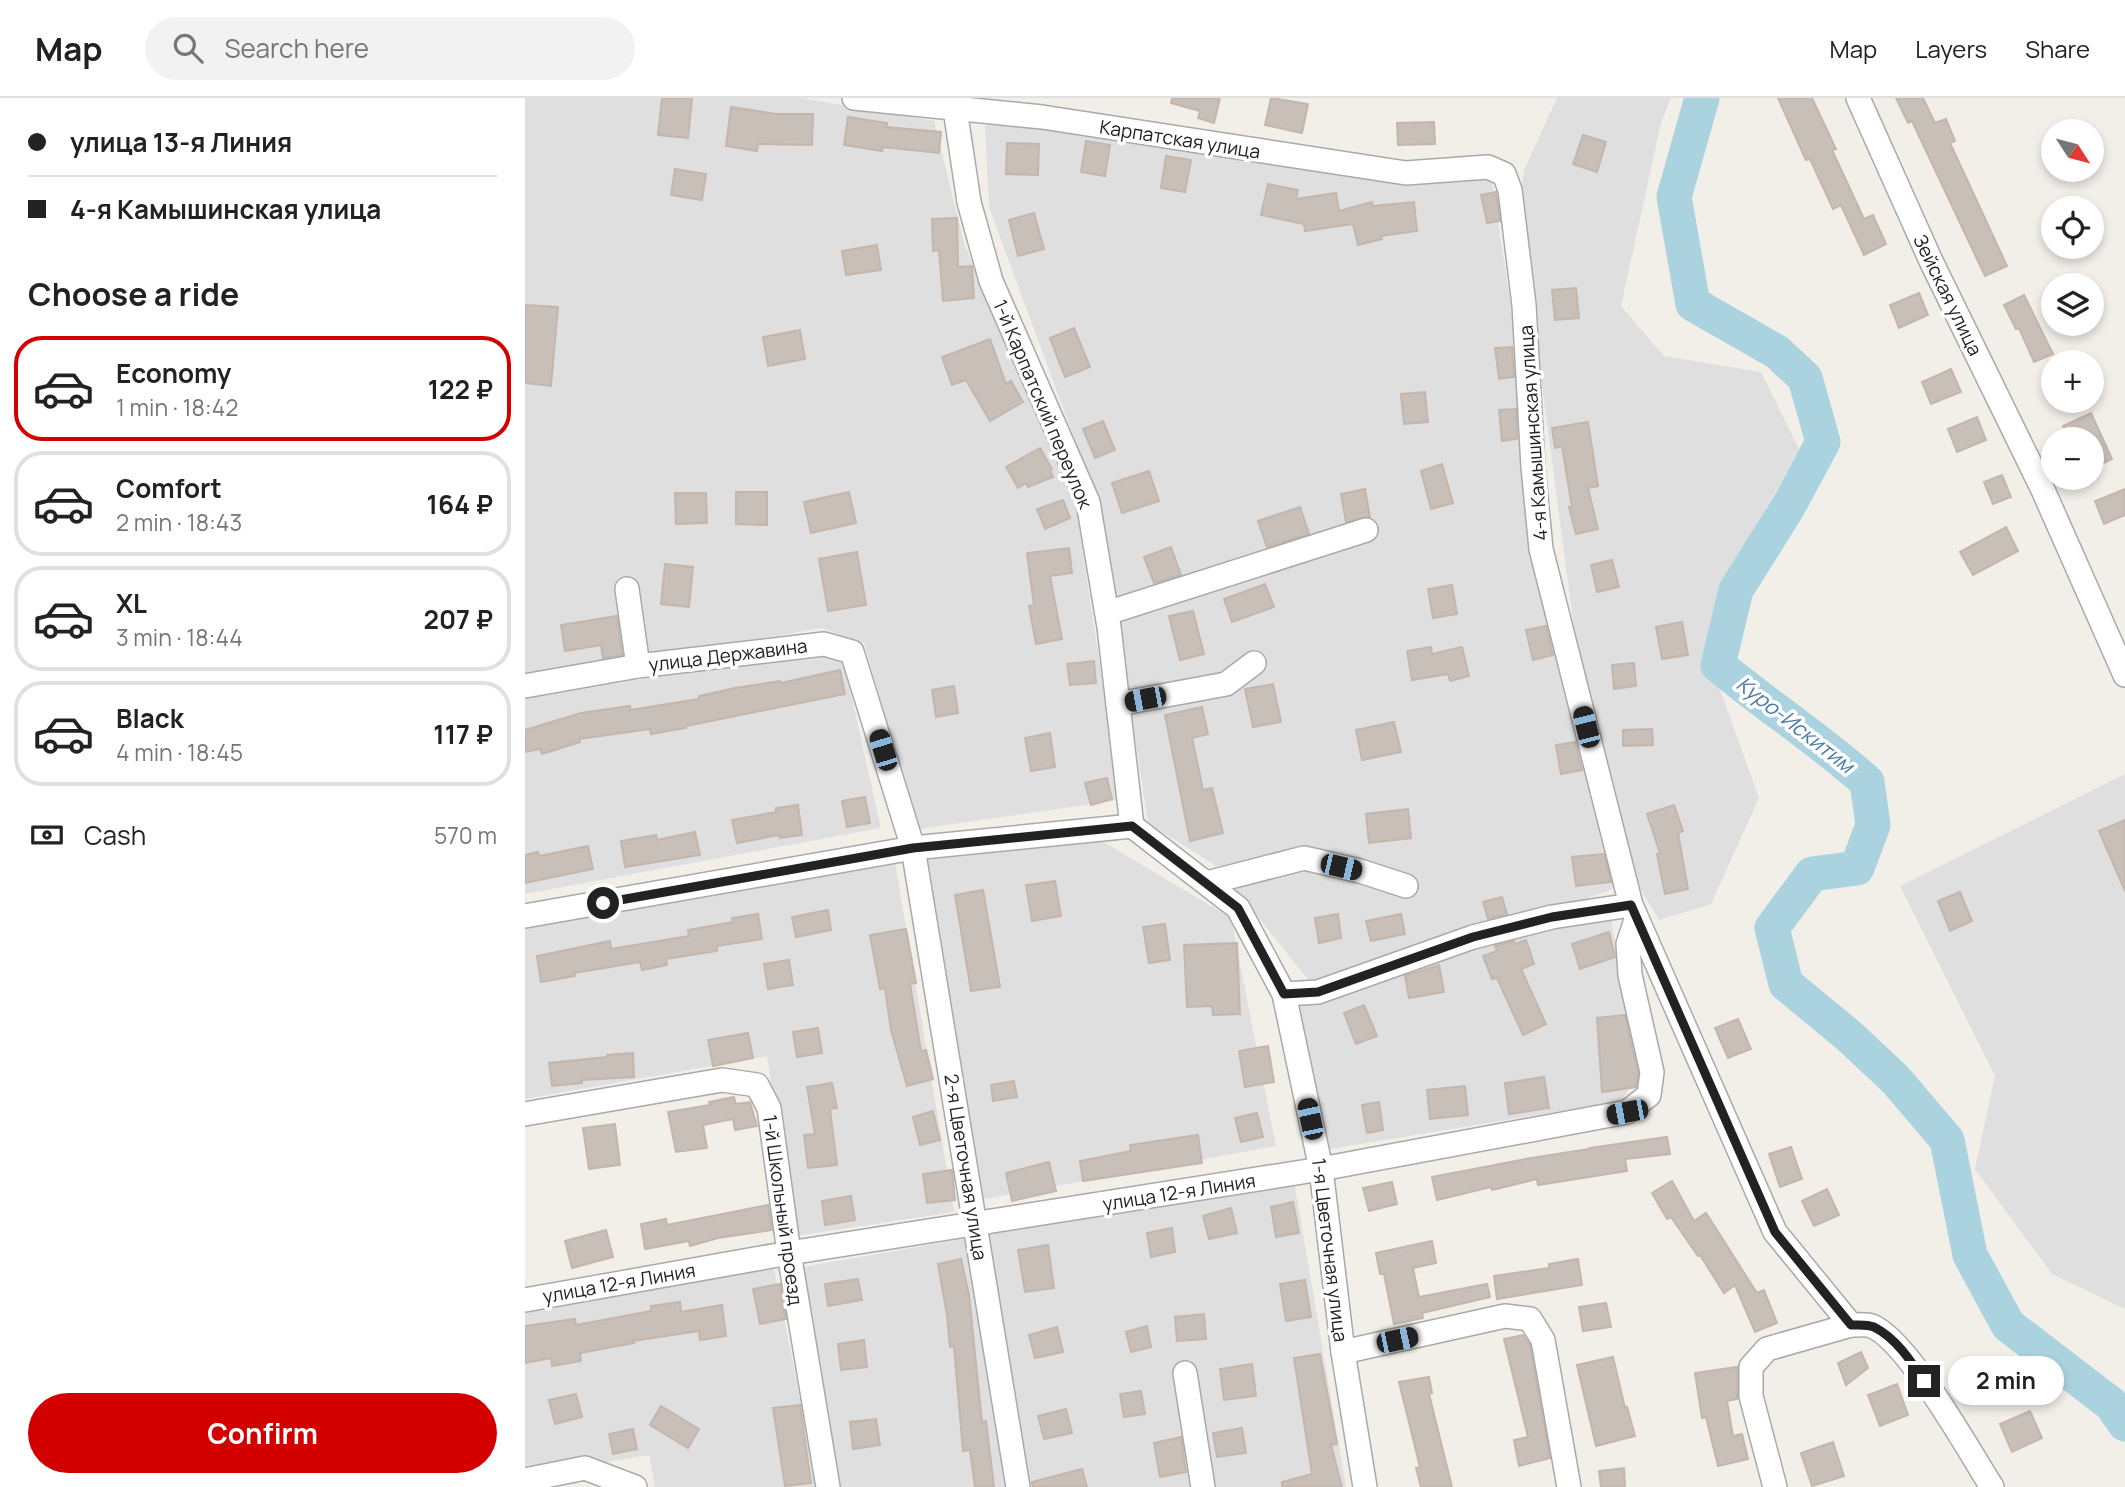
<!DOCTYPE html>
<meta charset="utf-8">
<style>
:root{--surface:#fff;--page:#f2f2f2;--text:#222;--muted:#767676;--line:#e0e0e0;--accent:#d40000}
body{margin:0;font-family:Manrope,sans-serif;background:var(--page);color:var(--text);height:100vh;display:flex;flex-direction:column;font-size:26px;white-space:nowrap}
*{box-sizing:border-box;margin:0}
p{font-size:23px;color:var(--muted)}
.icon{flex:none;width:38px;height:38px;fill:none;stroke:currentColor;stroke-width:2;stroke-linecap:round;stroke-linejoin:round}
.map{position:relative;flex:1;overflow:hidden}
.side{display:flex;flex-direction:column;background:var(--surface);width:525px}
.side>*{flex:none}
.guide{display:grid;align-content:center;height:154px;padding:0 28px;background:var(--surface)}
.needle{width:46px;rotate:126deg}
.fabs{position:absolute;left:1516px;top:21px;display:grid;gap:14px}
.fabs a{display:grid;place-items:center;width:63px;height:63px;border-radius:50%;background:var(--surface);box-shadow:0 4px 10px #0003;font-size:35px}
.end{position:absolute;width:32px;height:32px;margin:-16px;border:9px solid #222;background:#fff;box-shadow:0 0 0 4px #fff}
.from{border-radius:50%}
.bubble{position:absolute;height:49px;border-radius:24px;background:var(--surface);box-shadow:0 4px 10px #0003;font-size:23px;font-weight:700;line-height:49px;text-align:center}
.car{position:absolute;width:21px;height:42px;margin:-21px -10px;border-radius:9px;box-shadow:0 0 5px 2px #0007;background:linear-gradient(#222 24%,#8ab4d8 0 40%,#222 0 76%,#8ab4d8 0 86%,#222 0)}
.guide b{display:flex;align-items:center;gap:24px;height:66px;font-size:26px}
.guide b+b{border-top:2px solid var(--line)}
.guide i{width:18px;height:18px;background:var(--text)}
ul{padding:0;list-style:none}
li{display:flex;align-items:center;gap:21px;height:105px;margin:0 14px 10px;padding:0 14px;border:4px solid var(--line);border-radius:28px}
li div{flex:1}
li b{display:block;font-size:26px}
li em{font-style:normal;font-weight:700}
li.current{border-color:var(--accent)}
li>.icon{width:63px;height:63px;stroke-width:1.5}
h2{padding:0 28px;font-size:32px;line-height:84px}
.pay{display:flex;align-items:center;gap:18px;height:77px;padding:0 28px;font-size:26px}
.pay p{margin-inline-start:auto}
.action{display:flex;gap:14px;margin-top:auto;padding:14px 28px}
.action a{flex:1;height:80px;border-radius:42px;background:var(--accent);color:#fff;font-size:28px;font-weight:700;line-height:80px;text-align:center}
header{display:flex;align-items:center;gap:42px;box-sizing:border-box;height:98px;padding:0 35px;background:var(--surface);border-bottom:2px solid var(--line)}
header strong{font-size:33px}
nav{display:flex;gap:38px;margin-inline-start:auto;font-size:24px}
.search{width:490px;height:63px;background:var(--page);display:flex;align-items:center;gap:18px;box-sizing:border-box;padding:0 24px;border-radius:38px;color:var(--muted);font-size:26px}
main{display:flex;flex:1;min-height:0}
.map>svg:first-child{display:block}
.residential{fill:#e0dfdf}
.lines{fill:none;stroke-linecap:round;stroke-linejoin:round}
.river{stroke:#aad3df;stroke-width:35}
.building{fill:#c7bfb8;stroke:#c4b6ab;stroke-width:2}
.minor-casing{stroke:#a9a9a9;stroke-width:26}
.minor{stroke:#fff;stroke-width:23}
.route{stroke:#222;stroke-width:9}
.labels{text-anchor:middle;stroke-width:7;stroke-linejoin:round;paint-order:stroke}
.street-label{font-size:19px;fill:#222;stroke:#fff}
.water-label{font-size:21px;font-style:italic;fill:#4a7aab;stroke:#fff}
</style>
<header>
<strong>Map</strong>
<div class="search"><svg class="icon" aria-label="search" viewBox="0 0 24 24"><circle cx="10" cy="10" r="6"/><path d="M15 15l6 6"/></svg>Search here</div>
<nav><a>Map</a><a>Layers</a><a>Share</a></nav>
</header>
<main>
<section class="side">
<div class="guide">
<b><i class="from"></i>улица 13-я Линия</b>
<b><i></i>4-я Камышинская улица</b>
</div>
<h2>Choose a ride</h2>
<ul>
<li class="current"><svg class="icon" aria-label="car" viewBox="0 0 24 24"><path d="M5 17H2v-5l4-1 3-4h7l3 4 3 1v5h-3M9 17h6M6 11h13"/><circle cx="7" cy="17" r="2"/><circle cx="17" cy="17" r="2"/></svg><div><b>Economy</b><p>1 min · 18:42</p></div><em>122 ₽</em></li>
<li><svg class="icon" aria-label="car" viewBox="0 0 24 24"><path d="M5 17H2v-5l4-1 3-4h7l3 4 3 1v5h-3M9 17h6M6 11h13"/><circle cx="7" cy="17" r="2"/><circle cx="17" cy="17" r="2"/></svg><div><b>Comfort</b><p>2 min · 18:43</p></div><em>164 ₽</em></li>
<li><svg class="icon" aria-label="car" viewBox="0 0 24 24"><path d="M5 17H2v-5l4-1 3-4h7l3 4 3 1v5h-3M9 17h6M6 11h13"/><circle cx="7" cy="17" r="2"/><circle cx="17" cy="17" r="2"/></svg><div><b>XL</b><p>3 min · 18:44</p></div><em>207 ₽</em></li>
<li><svg class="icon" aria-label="car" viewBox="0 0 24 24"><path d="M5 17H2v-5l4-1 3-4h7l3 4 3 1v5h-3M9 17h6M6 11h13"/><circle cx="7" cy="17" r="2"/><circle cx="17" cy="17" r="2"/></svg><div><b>Black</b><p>4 min · 18:45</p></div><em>117 ₽</em></li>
</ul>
<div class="pay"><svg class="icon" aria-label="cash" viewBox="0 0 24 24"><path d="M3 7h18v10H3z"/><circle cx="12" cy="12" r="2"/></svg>Cash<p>570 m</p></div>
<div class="action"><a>Confirm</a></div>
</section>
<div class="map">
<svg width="1600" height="1389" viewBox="0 0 1600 1389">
<rect width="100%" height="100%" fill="#f2efe9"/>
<g class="residential">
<polygon points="0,0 276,0 409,23 440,148 550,402 595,702 393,731 339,545 296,530 0,582"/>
<polygon points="1032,0 1146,0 1136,25 1096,208 1139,258 1236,274 1274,351 1216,456 1193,586 1234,700 1186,806 1134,822 1110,782 1053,560 993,106 1000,70"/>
<polygon points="460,27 570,34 948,76 967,85 986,209 1003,428 1088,791 964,835 1085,813 1112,978 1096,1003 799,1052 765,899 789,889 693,769 623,725 593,530 566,386 464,109"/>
<polygon points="299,560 319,565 356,730 0,796 0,601 166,573"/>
<polygon points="1600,676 1600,1211 1527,1176 1450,1071 1470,978 1375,788"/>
<polygon points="577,743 706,820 751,1048 454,1102 399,762"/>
<polygon points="370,765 429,1114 270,1138 242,958 0,1001 0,830"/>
<polygon points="769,1083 821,1389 314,1389 272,1170"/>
<polygon points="249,1171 293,1389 130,1389 124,1357 0,1377 0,1212"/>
</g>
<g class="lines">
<path class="river" d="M1177,0L1149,99L1168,206L1252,254L1280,280L1298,344L1263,409L1211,492L1193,567C1242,608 1295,642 1342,684L1348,727L1332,770L1287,776L1247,830L1261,886L1324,938L1370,981L1422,1042L1445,1157L1483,1227L1586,1306L1600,1326"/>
</g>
<g class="building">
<polygon points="137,0 167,0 163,40 133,37"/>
<polygon points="647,0 695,0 689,25 673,20 675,13 646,5"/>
<polygon points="746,0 783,6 777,35 740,27"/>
<polygon points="1253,0 1287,0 1311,51 1307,52 1339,121 1348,117 1361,146 1339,157 1316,107 1308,111 1285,61 1281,62"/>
<polygon points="1371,0 1398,0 1410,25 1421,21 1430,43 1425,45 1482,168 1460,178 1387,23 1383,25"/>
<polygon points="206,9 251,16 288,16 287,47 233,46 232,53 201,48"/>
<polygon points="323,19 362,25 361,29 416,34 414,55 358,49 357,53 319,47"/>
<polygon points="909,24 910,46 873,47 872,25"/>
<polygon points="1058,37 1081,44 1072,74 1048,66"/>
<polygon points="561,43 585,47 580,78 556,74"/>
<polygon points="482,45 514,46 513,77 481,76"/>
<polygon points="641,58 666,62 660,94 636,90"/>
<polygon points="150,71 181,76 177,102 146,97"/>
<polygon points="743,86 773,92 771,101 811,95 814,113 847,104 848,108 889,104 892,133 856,138 857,141 833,147 828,126 780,133 779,126 736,117"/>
<polygon points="971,94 975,123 962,125 956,97"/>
<polygon points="509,115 519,151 493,158 484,122"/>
<polygon points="432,120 433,169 447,168 449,200 418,203 414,152 408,153 407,121"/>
<polygon points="352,147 356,172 321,177 317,153"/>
<polygon points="1051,190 1054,220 1030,222 1027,192"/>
<polygon points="1394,195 1403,217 1374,230 1365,207"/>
<polygon points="1499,197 1528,256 1509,264 1494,230 1491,231 1479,207"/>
<polygon points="0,207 33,209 26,288 0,285"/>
<polygon points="549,230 565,269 540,279 525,240"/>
<polygon points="275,232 280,261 243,268 238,239"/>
<polygon points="465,241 481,286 486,283 498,304 465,323 441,282 427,287 417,259"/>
<polygon points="987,249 989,279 974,281 970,250"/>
<polygon points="1426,271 1436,294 1406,306 1397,284"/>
<polygon points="900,294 903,324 879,326 876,296"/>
<polygon points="991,311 992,341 977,343 974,312"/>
<polygon points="1566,315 1587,361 1566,371 1566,341 1544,341 1538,328"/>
<polygon points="1452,319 1461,342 1432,354 1423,331"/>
<polygon points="578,323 590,352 570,360 558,331"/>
<polygon points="1063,324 1073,388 1063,390 1073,431 1051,436 1044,409 1047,409 1037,348 1030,350 1027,330"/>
<polygon points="515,350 527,371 525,372 528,379 503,389 501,385 493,390 481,369"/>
<polygon points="917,366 928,405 906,411 896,373"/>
<polygon points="624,373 634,403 597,415 587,385"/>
<polygon points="1477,377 1486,399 1468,406 1459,384"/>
<polygon points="840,391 845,419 821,424 816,396"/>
<polygon points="1600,391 1600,417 1579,426 1570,403"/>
<polygon points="211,394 242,394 242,427 211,426"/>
<polygon points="324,394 331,425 286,435 279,404"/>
<polygon points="150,395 181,395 182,425 151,426"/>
<polygon points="538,402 545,420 520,431 512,411"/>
<polygon points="775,409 784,436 742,449 733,423"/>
<polygon points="1481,429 1493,453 1448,477 1435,454"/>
<polygon points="646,449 656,477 629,485 619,459"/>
<polygon points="544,450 547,475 525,478 537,541 511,546 504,508 509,507 502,455"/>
<polygon points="332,454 341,507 303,513 294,461"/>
<polygon points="1087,462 1094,489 1072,494 1066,467"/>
<polygon points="140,466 168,469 164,509 136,506"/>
<polygon points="740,486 749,509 707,524 699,501"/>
<polygon points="927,487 932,516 908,520 903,491"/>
<polygon points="668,513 679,556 655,562 644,518"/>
<polygon points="92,518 97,557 78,560 76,547 40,553 36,527"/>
<polygon points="1157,524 1163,557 1137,561 1131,529"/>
<polygon points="1021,528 1028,557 1008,562 1001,532"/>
<polygon points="906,549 907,556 937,549 944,578 925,583 923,576 887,582 882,553"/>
<polygon points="569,563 571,585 545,587 542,566"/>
<polygon points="1109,565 1111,588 1089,591 1087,567"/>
<polygon points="315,572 320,596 161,628 161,630 126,636 125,631 54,641 55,644 17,656 15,651 0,654 0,632 56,615 105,608 105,612 174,601 174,598 210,590 255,583 256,585"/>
<polygon points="748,586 756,624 728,629 720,591"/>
<polygon points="429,588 433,615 411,619 407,592"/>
<polygon points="677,609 683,636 667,640 678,692 687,690 698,735 665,743 640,617"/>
<polygon points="869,624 876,654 837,662 831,632"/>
<polygon points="1127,631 1128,647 1098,648 1098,632"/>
<polygon points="525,635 530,669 506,673 500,640"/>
<polygon points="1050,644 1057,672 1036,676 1031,647"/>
<polygon points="582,680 587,701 566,707 560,685"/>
<polygon points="340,699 345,725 322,729 317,703"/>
<polygon points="273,707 277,737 255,740 254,737 212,745 207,722 251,714 251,710"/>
<polygon points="1149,707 1158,733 1153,735 1163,791 1140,796 1132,756 1135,755 1122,716"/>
<polygon points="883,711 886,740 844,745 841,716"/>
<polygon points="1600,722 1600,793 1574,733"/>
<polygon points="170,734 175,757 100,769 96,743 131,737 132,742"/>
<polygon points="63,748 68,771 0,785 0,757 13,754 14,758"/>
<polygon points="1079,756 1086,784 1051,788 1047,759"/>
<polygon points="530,783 536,818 507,823 501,787"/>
<polygon points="458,792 475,889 446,893 430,797"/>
<polygon points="1435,794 1447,823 1425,833 1413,803"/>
<polygon points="977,799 982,816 963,821 958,804"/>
<polygon points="303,812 306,832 271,839 267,819"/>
<polygon points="233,816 237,841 192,848 192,853 141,861 142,867 117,872 115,864 49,875 50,878 16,884 12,858 85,843 86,851 164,838 163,832 208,824 207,820"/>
<polygon points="813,816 816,840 794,845 790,820"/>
<polygon points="876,816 880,836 846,843 841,823"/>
<polygon points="640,826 645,862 624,865 618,829"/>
<polygon points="381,831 391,885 385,886 396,953 401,952 408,981 382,988 366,932 360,890 355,891 345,837"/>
<polygon points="1084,834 1090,859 1055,871 1047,846"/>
<polygon points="1001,842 1009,866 996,871 1021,926 998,937 972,880 967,881 958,858 972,853 970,848 989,843 990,846"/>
<polygon points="712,845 715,916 688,917 687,908 662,909 659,847"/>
<polygon points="264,862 268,887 243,891 239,866"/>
<polygon points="914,867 919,894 884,900 880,878"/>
<polygon points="839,907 852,938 831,946 819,915"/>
<polygon points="1100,917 1113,975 1111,989 1077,994 1072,920"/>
<polygon points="1213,921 1226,951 1203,960 1190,930"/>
<polygon points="293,930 297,955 272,959 268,934"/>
<polygon points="223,935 228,960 188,968 183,942"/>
<polygon points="743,948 749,984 720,989 714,953"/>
<polygon points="108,955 109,979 57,982 57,985 27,988 24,965 82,959 82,957"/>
<polygon points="1019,979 1024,1010 984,1016 980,985"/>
<polygon points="489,983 492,999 468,1003 466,987"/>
<polygon points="307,985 312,1010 305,1011 312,1067 283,1070 279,1037 290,1036 282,989"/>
<polygon points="940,988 943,1017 905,1021 902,992"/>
<polygon points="209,999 211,1006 225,1004 232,1028 210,1032 208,1021 178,1027 182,1050 151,1054 143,1014 185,1007 184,1004"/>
<polygon points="854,1004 858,1032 842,1035 837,1007"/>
<polygon points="408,1013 415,1042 395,1047 388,1019"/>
<polygon points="732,1015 738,1039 716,1044 710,1020"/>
<polygon points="90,1026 95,1067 64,1071 58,1030"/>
<polygon points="673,1037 677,1065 558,1083 555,1063 606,1053 605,1047"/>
<polygon points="1142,1039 1145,1056 1100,1061 1102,1073 1013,1087 1012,1081 967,1092 966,1089 912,1102 907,1079 1006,1060 1064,1051 1064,1050"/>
<polygon points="1266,1049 1277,1081 1255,1089 1244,1056"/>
<polygon points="524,1064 531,1093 487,1103 481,1075"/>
<polygon points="427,1072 430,1102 402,1105 398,1076"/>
<polygon points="1147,1083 1169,1123 1181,1115 1232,1195 1239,1192 1252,1225 1230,1234 1210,1187 1199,1195 1175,1157 1173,1158 1146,1119 1142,1121 1127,1095"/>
<polygon points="867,1084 872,1106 844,1113 838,1090"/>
<polygon points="1302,1091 1314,1117 1289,1128 1277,1103"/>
<polygon points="326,1098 330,1122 300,1127 297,1103"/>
<polygon points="768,1104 774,1135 751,1139 746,1109"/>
<polygon points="243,1107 247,1132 193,1140 165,1148 164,1143 120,1151 116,1126 141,1121 142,1127"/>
<polygon points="706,1110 712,1135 684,1141 678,1118"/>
<polygon points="647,1130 650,1154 626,1159 622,1135"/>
<polygon points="81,1132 88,1159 47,1170 40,1143"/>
<polygon points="907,1143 911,1165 888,1170 894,1199 962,1186 965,1199 897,1215 898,1220 869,1226 859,1176 855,1176 851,1155"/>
<polygon points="523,1147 529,1190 500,1194 493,1152"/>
<polygon points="436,1161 444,1197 457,1324 461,1323 469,1389 450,1389 445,1352 438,1353 429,1249 425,1249 422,1217 413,1166"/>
<polygon points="1053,1161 1057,1187 972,1201 969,1178 1024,1170 1024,1166"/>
<polygon points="333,1181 337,1202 303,1208 300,1186"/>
<polygon points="780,1182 786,1219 761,1223 755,1186"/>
<polygon points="255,1186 261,1221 235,1226 228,1191"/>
<polygon points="155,1204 156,1214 197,1207 201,1238 175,1242 174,1233 108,1243 109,1245 55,1255 56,1263 27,1268 26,1260 0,1265 0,1228 50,1221 51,1227 126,1213 126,1208"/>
<polygon points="1081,1205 1086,1229 1058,1233 1054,1209"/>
<polygon points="679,1216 681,1241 652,1243 650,1219"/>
<polygon points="622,1228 626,1249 606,1254 601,1234"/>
<polygon points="532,1229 538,1254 510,1260 504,1237"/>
<polygon points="998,1237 1005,1247 1025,1360 994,1368 989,1342 1003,1339 979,1241"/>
<polygon points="339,1242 342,1269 316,1272 313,1246"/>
<polygon points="1336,1254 1343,1270 1321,1287 1313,1265"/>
<polygon points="795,1256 812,1346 806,1347 817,1389 757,1389 757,1384 787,1376 769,1260"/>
<polygon points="1088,1259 1100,1310 1102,1309 1110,1338 1071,1348 1052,1267"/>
<polygon points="727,1266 731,1298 699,1302 695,1271"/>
<polygon points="1212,1269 1212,1301 1202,1303 1208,1338 1217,1336 1223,1361 1193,1368 1181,1319 1177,1320 1170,1275"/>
<polygon points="904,1279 907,1295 904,1296 927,1389 896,1389 891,1370 895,1369 874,1284"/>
<polygon points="1372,1286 1383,1317 1355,1328 1343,1297"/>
<polygon points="616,1293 620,1316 599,1319 595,1296"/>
<polygon points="51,1296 57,1319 30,1326 24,1302"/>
<polygon points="275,1307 286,1385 260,1388 248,1310"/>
<polygon points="136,1308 174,1331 163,1350 125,1327"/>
<polygon points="541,1311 547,1335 519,1341 513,1318"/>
<polygon points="1505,1313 1517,1340 1487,1354 1475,1326"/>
<polygon points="351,1321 355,1347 328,1351 325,1324"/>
<polygon points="717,1330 721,1355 692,1359 688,1335"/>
<polygon points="108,1331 112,1351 88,1356 84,1336"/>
<polygon points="656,1339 661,1374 635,1379 629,1345"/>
<polygon points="1308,1344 1319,1378 1287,1388 1276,1355"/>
<polygon points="1099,1370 1100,1389 1076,1389 1074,1373"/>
<polygon points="557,1371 562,1389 508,1389 507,1384"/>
</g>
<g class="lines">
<defs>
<g id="minor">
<path d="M329,0L517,19L881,75L963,69L979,76L985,92L999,207L1008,369L1016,451L1106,807L1250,1134L1326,1227C1332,1227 1342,1226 1347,1228C1383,1243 1444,1353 1467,1389"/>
<polyline points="1333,0 1406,163 1518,392 1600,577"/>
<polyline points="430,11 444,104 466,183 563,404 584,529 607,728"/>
<polyline points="102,491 113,568"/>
<polyline points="582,515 841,432"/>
<polyline points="0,588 113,568 299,546 327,554 388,750 493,1389"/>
<polyline points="593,606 701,586 729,565"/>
<polyline points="607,728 713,810 759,896 796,1071 818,1254 840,1389"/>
<polyline points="682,785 779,760 835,773 881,788"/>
<polyline points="0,818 388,750 607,728"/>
<polyline points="759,896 793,894 948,839 1027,819 1106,807"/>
<polyline points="0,1016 197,982 232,987 244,1010 264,1155 303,1389"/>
<polyline points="0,1202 264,1155 796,1071 1102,1014 1124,997 1127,974 1105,877 1103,846 1111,822"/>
<polyline points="818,1254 980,1218 1005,1221 1018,1242 1044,1389"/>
<polyline points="660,1275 678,1389"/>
<polyline points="0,1382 60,1370 110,1389"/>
<polyline points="1250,1389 1226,1298 1226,1269 1242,1251 1326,1227"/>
</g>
</defs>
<use href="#minor" class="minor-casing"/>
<use href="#minor" class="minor"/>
</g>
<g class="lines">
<path class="route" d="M78,805L388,750L607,728L713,810L759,896L793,894L948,839L1027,819L1106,807L1250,1134L1326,1227C1333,1227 1342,1226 1349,1229C1371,1240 1386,1263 1399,1283"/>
</g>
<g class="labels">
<g class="street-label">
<text transform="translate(655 41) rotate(9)" y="7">Карпатская улица</text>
<text transform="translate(1423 197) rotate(64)" y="7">Зейская улица</text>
<text transform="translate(518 306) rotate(67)" y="7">1-й Карпатский переулок</text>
<text transform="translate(1008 335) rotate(-94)" y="7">4-я Камышинская улица</text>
<text transform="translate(203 557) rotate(-7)" y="7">улица Державина</text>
<text transform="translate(441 1069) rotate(81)" y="7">2-я Цветочная улица</text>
<text transform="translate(654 1094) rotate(-9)" y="7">улица 12-я Линия</text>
<text transform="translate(258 1112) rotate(82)" y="7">1-й Школьный проезд</text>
<text transform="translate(805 1152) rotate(83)" y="7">1-я Цветочная улица</text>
<text transform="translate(94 1185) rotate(-10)" y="7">улица 12-я Линия</text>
</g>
<g class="water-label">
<text transform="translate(1270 627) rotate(38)" y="7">Куро-Искитим</text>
</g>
</g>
</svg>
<div class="fabs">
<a><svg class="needle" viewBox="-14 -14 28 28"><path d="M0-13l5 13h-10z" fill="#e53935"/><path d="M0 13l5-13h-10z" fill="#767676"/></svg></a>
<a><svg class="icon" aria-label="locate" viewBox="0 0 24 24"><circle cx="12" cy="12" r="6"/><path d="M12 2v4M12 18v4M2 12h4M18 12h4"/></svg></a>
<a><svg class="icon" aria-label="layers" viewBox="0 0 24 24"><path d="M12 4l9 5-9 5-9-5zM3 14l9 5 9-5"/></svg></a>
<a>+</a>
<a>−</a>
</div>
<i class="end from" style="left:78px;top:805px"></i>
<i class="end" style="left:1399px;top:1283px"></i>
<div class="bubble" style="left:1423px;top:1258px;width:116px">2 min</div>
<i class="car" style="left:620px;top:601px;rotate:259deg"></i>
<i class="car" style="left:1061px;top:629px;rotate:346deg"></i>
<i class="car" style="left:358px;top:652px;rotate:343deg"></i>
<i class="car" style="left:816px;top:769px;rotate:103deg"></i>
<i class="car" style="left:1102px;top:1014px;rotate:259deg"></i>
<i class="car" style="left:785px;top:1021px;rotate:348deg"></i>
<i class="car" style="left:872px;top:1242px;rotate:78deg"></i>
</div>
</main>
